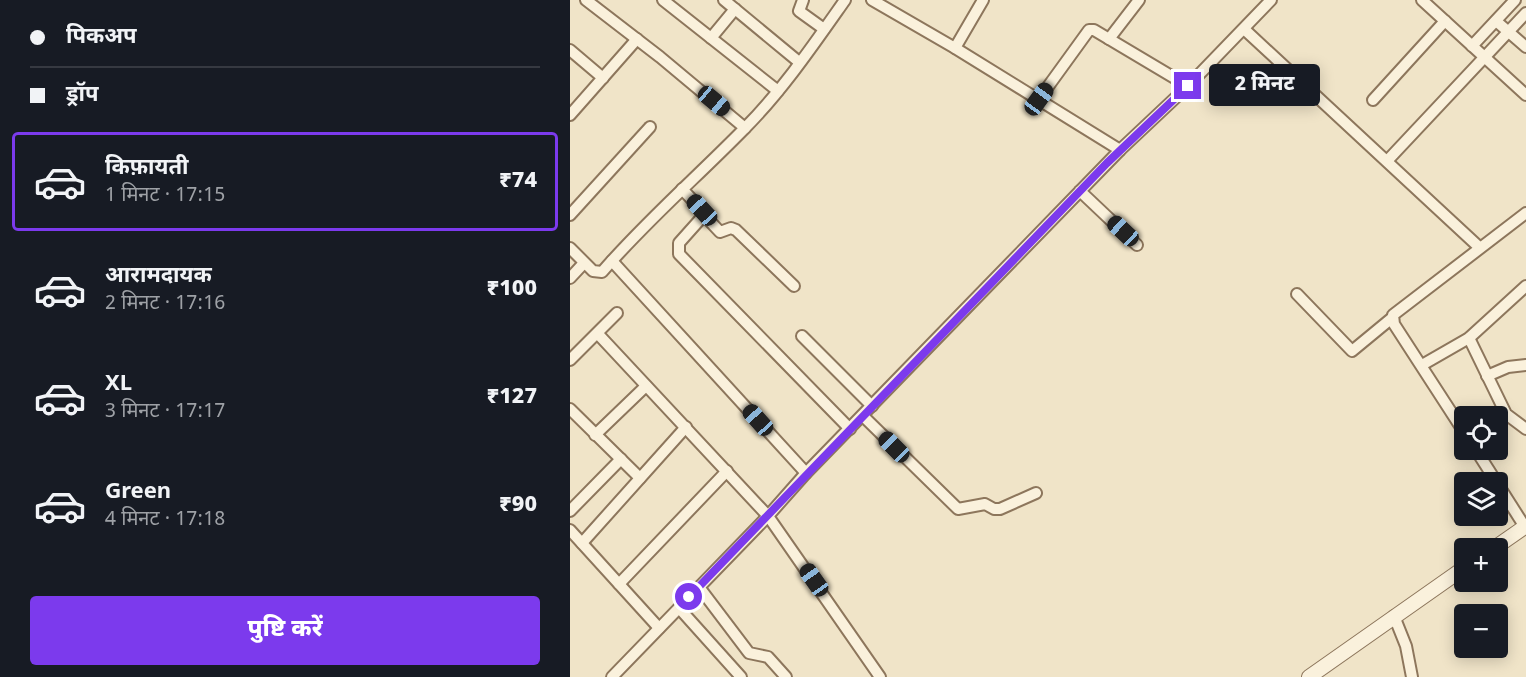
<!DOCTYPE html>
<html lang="hi">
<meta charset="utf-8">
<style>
:root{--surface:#171b24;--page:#20242c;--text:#f1f3f6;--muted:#9ea1a6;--line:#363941;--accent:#7c3aed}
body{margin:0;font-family:Georgia,"Noto Sans Devanagari",serif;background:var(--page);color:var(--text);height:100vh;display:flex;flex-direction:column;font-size:22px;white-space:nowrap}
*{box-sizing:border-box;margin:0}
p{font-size:20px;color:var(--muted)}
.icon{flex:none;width:33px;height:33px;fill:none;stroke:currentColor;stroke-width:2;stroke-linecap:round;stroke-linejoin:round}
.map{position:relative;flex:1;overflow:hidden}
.drawer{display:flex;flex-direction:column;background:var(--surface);width:570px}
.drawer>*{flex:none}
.hud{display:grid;align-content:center;height:132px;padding:0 30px;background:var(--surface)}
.controls{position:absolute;left:884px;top:406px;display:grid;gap:12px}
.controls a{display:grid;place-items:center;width:54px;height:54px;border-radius:6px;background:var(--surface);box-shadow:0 3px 15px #0003;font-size:30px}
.end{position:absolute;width:27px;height:27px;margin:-14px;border:8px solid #7c3aed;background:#fff;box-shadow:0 0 0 3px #fff}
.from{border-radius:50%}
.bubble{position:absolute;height:42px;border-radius:6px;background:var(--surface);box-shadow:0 3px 15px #0003;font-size:20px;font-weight:800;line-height:42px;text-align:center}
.car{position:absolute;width:18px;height:36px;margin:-18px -9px;border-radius:8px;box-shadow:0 0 4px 2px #0007;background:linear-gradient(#222 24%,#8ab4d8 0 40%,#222 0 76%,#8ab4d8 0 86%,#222 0)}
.hud b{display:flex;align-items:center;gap:21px;height:57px;font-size:22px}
.hud b+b{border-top:2px solid var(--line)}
.hud i{width:15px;height:15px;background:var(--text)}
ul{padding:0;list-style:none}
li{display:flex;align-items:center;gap:18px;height:99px;margin:0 12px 9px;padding:0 18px;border:3px solid transparent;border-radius:6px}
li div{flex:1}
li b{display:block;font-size:22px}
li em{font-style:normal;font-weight:800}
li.on{border-color:var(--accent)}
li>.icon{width:54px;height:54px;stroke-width:1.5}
.action{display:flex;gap:12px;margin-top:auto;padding:12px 30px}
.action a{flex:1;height:69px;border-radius:6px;background:var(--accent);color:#fff;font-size:24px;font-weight:800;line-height:69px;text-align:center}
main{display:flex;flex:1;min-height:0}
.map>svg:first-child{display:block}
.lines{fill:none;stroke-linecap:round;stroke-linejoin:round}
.minor-casing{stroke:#8d765c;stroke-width:14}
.tertiary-casing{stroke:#8d765c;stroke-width:16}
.minor{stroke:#faf1dc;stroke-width:10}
.tertiary{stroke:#faf1dc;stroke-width:14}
.route{stroke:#7c3aed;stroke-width:8}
</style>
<main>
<section class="drawer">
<div class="hud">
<b><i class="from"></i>पिकअप</b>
<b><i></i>ड्रॉप</b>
</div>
<ul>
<li class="on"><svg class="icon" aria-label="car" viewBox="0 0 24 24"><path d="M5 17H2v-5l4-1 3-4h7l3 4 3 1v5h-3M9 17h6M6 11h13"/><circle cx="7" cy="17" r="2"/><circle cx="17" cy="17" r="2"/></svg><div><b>किफ़ायती</b><p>1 मिनट · 17:15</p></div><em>₹74</em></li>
<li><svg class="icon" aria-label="car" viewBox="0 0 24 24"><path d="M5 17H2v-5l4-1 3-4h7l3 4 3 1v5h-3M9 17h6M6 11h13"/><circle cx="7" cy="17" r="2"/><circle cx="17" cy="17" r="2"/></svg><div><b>आरामदायक</b><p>2 मिनट · 17:16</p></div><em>₹100</em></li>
<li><svg class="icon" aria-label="car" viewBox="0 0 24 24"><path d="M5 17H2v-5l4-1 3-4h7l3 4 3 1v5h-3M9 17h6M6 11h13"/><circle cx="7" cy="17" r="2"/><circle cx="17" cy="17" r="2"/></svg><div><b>XL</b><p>3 मिनट · 17:17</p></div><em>₹127</em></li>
<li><svg class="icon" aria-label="car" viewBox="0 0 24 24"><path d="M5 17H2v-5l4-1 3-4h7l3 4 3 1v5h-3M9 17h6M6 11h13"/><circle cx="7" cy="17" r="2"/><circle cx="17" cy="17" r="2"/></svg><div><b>Green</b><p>4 मिनट · 17:18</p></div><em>₹90</em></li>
</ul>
<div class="action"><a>पुष्टि करें</a></div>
</section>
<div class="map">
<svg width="956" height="677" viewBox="0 0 956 677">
<rect width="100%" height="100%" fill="#f0e4c8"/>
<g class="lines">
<defs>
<g id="minor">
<polyline points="16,0 90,57 175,128"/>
<polyline points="93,0 208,91"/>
<polyline points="154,0 229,62"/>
<polyline points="233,0 229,11 254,29"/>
<polyline points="302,0 385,48 550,150"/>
<polyline points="852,0 956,95"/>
<polyline points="926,21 956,47"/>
<polyline points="674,29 909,247"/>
<polyline points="141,38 165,9"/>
<polyline points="539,39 569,0"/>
<polyline points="902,46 945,0"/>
<polyline points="385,48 413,0"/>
<polyline points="0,50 33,78"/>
<polyline points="469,99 519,30 524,30 618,86"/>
<polyline points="803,100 875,21"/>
<polyline points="0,115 67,39"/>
<polyline points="817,161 956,13"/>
<polyline points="112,189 132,210 134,215 109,243 109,254 280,429"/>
<polyline points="510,191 567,245"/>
<polyline points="0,215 80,127"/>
<polyline points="134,215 150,232 161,228 166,230 224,286"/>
<path d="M0,248L23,271L32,272C76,221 127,177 174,129C212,91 244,44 275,0"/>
<polyline points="42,261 236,473"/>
<polyline points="0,278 14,263"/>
<polyline points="727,294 782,351 822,318"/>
<polyline points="28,334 198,516 310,677"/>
<polyline points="232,336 302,406"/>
<polyline points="899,338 936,414 956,429"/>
<polyline points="0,360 47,313"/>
<polyline points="852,365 899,338 956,286"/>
<polyline points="917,376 938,367 956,365"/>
<polyline points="0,409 70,478"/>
<polyline points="293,416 388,509 415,504 424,509 430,509 466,493"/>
<polyline points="894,432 824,324 823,315 956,213"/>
<polyline points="25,435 76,386"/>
<polyline points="906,450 927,483"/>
<polyline points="927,483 955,527"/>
<polyline points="0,511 51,459"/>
<polyline points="0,530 89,628"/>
<polyline points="12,543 116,427"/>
<polyline points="49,584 157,471"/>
<polyline points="129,587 179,653 198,657 216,677"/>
<polyline points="109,608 171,677"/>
<polyline points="824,616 836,646 842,677"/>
<polyline points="42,677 198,516 236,473 550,150 618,86 701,0"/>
</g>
<g id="tertiary">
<polyline points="923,549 956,526"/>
<polyline points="739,677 894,568"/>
</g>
</defs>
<use href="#minor" class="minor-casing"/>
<use href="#tertiary" class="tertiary-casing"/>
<use href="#minor" class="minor"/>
<use href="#tertiary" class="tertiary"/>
</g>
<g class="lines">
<polyline class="route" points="119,597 537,163 618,86"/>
</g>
</svg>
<div class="controls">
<a><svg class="icon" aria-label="locate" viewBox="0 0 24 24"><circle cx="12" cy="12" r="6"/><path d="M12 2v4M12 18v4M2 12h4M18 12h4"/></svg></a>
<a><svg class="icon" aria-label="layers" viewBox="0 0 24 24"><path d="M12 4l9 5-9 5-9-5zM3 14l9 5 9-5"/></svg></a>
<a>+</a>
<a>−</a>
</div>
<i class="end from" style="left:119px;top:597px"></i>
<i class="end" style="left:618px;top:86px"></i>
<div class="bubble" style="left:639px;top:64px;width:111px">2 मिनट</div>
<i class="car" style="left:469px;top:99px;rotate:36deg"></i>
<i class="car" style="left:144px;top:101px;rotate:130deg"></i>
<i class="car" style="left:132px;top:210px;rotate:317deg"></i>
<i class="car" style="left:553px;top:231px;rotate:313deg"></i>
<i class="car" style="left:188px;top:420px;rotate:318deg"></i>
<i class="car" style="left:324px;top:447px;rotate:315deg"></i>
<i class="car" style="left:244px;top:580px;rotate:325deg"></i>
</div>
</main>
